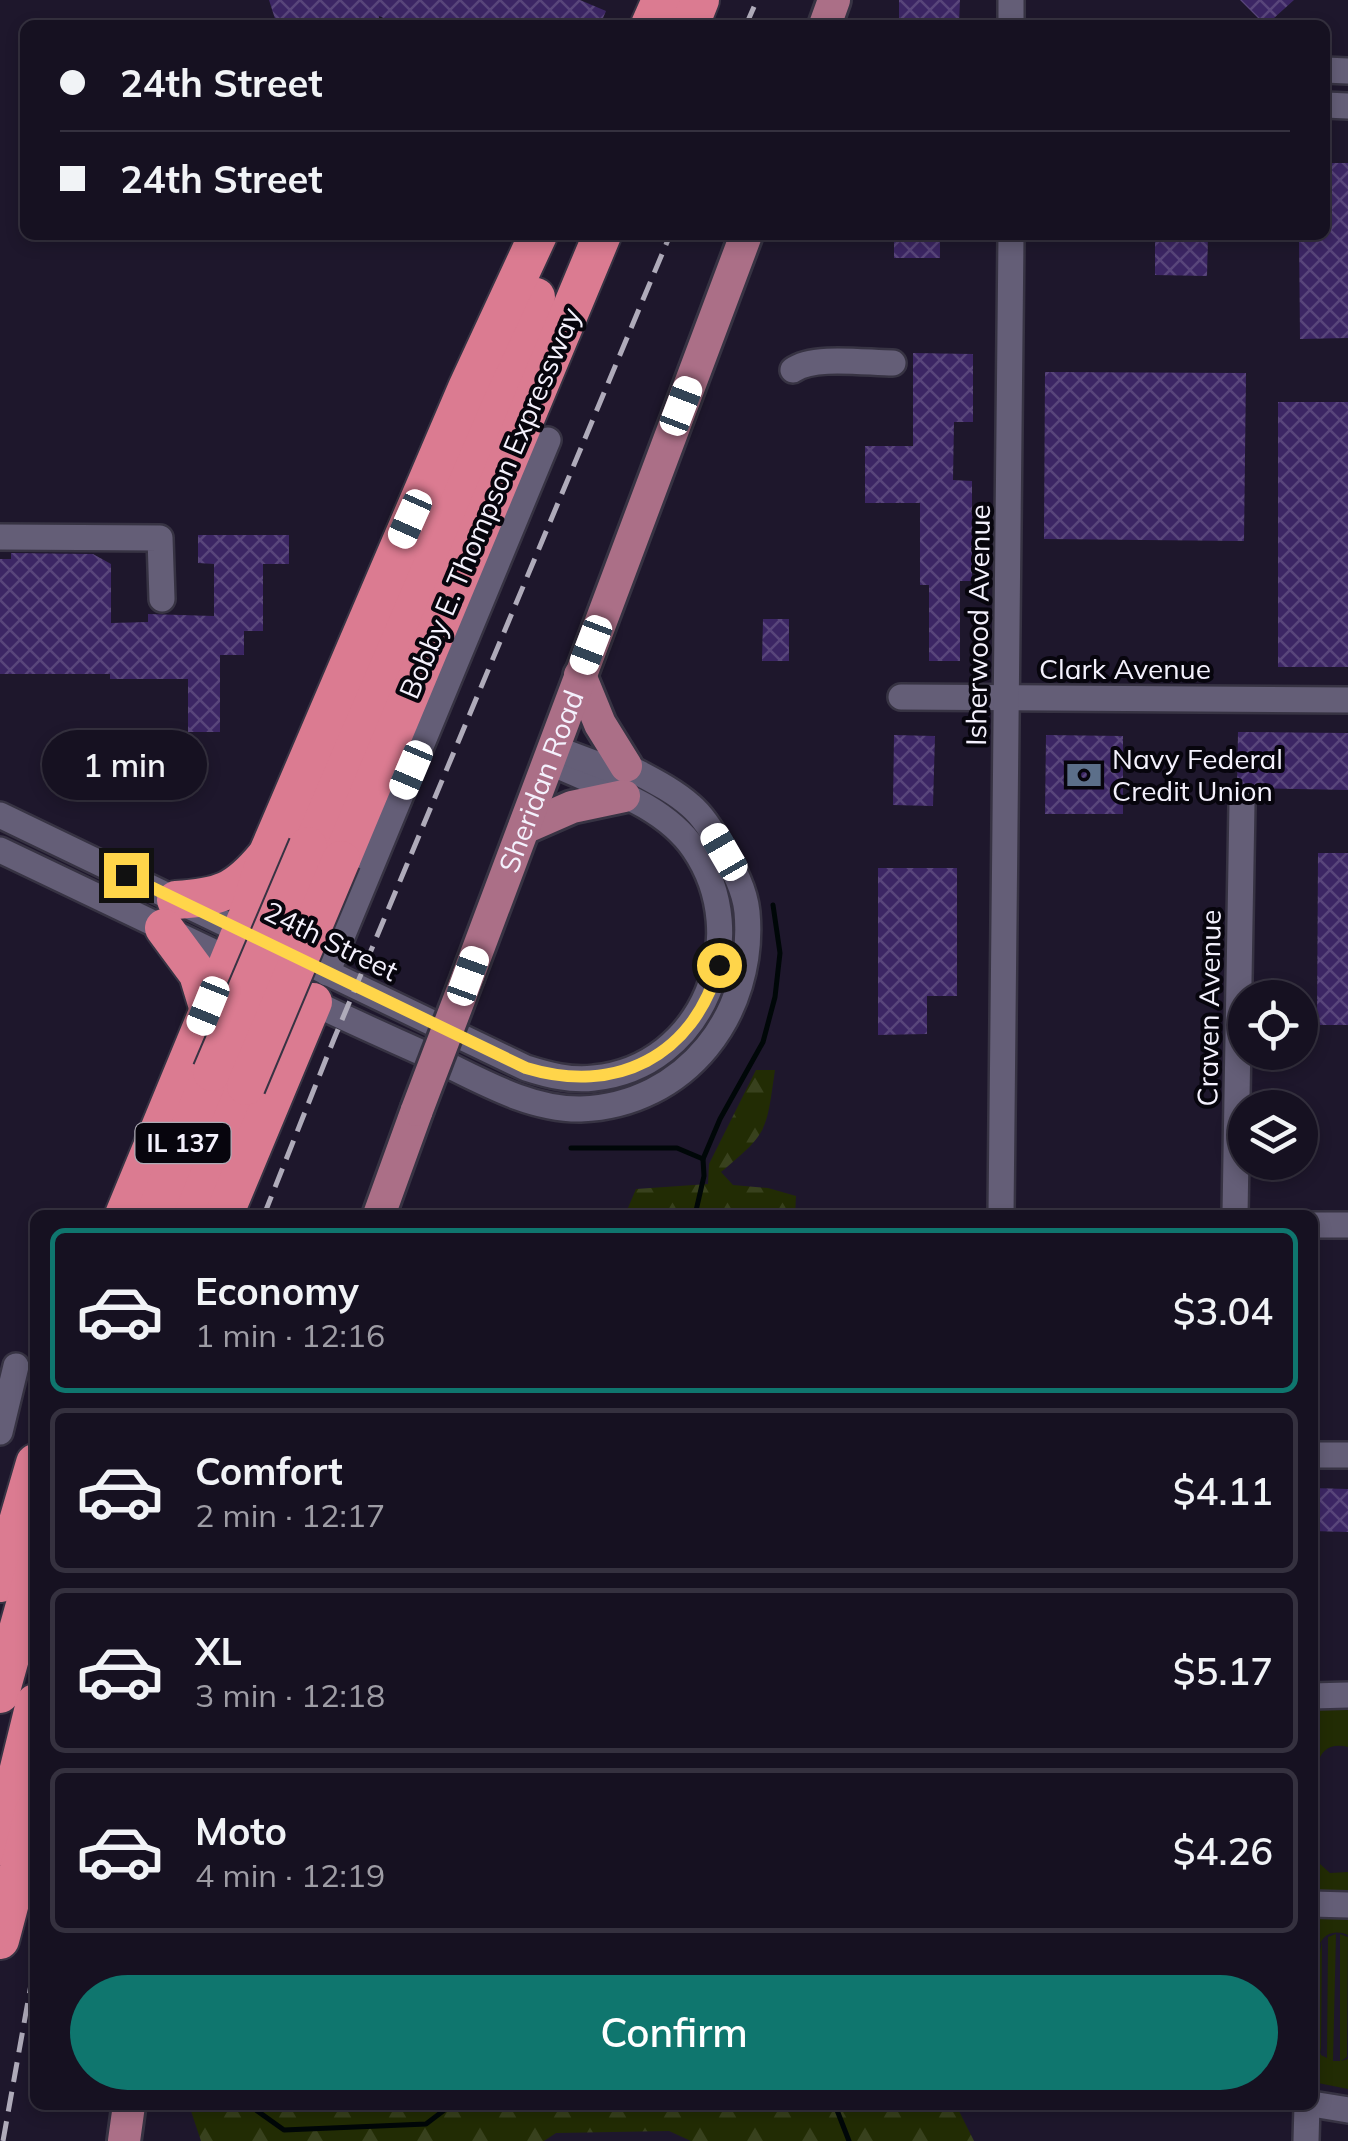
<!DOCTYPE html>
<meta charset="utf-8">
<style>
:root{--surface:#161121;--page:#231f2e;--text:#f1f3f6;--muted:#9e9da5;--line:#35313f;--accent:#0f766e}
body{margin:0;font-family:Mulish,sans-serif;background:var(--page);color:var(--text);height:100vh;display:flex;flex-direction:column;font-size:38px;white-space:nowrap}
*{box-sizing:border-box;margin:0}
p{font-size:32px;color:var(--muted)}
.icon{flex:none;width:55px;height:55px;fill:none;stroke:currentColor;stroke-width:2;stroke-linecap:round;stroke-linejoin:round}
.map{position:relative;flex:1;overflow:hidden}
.drawer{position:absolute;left:30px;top:1210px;width:1288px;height:900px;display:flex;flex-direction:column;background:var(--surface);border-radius:15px;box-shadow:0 5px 15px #0003,0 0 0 2px var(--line)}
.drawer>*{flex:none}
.banner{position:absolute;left:20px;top:20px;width:1310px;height:220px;border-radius:15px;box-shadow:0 5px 15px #0003,0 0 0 2px var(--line);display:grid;align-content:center;height:220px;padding:0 40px;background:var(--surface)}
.fabs{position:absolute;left:1228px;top:980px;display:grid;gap:20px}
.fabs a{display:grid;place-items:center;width:90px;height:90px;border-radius:50%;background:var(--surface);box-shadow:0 5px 15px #0003,0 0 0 2px var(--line);font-size:50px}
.end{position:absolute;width:45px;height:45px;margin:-22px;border:12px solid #ffd54a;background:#111;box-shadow:0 0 0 5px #111}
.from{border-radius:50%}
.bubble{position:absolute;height:70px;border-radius:35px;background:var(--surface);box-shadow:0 5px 15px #0003,0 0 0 2px var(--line);font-size:32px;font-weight:600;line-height:70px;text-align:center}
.car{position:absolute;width:30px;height:60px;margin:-30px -15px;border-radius:12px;box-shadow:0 0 8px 2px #0007;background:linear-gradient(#fff 24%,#345 0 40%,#fff 0 76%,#345 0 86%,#fff 0)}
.banner b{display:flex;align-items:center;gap:35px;height:95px;font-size:38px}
.banner b+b{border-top:2px solid var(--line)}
.banner i{width:25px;height:25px;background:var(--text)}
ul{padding:18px 0 0;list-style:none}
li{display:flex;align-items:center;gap:30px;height:165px;margin:0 20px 15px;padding:0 20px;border:5px solid var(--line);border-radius:15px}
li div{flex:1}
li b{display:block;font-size:38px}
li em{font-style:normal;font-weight:600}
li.selected{border-color:var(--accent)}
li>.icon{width:90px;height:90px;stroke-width:1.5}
.cta{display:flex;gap:20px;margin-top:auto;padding:20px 40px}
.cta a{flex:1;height:115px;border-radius:60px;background:var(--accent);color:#fff;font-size:40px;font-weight:600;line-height:115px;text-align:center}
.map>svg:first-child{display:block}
.green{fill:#222c04}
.forest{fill:url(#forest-firs)}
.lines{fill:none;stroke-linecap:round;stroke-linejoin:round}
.stream{stroke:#000708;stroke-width:5}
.building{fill:url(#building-cross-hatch)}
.minor-casing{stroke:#373343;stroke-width:30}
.major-casing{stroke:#373343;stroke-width:38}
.highway-casing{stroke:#373343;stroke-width:42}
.minor{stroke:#645e77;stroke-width:25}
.major{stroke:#ab6f87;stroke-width:32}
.highway{stroke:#db7b91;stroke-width:38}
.rail{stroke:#afabba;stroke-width:5;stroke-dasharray:20 10;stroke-linecap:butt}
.major-bridge-casing{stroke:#373343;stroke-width:38;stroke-linecap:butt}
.highway-bridge-casing{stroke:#373343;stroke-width:42;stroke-linecap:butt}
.major-bridge{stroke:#ab6f87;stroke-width:32}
.highway-bridge{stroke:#db7b91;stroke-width:38}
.route{stroke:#ffd54a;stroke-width:12}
.labels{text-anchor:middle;stroke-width:8;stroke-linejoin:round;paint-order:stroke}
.shield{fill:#07050d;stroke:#adaab5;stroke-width:2.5}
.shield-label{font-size:25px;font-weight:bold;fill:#f4f1fd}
.street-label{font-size:28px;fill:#f4f1fd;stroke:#07050d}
.poi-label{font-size:28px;fill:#f4f1fd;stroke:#07050d;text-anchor:start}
</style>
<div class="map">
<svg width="1348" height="2141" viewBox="0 0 1348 2141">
<defs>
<pattern id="forest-firs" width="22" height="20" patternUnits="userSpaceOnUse" patternTransform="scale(2.5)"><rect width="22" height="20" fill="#222c04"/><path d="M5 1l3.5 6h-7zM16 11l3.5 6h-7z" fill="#38411d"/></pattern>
<pattern id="building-cross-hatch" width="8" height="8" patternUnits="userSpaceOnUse" patternTransform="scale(2.5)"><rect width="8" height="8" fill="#3c2664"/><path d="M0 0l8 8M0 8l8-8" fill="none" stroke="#59467b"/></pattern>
</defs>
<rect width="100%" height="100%" fill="#1e172c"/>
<g class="green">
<path d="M1348,1705V1747C1331,1743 1321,1749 1317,1766H1313V1708Z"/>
<polygon points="1313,1853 1317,1853 1320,1864 1330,1873 1348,1872 1348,1890 1313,1890"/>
<path d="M1313,1917H1348V1935C1330,1928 1320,1937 1316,1954H1313Z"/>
<polygon points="1336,1934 1333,2061 1340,2061 1340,1934 1348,1937 1347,2057 1341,2061 1348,2059 1348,2089 1313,2082 1313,2040 1316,2040 1321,2055 1331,2060 1327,2058 1328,1937"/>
<polygon points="1322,1941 1321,2053 1317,2032 1313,2031 1312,1963 1318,1963"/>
</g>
<g class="forest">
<path d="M756,1070H775C766,1131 769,1132 721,1172L733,1185L768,1188L796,1196L795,1215H625L636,1189L708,1184L709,1164Z"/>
<polygon points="189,2105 956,2105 974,2141 691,2141 669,2131 556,2133 544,2141 201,2141"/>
</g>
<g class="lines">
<g class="stream">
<polyline points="571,1148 677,1148 703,1159"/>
<polyline points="695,1215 704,1176 703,1159 720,1119 763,1042 775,997 780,953 773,905"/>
<polyline points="249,2105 284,2130 426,2124 451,2105"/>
<polyline points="835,2105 849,2141"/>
</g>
</g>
<g class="building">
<polygon points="269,0 580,0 606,11 600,25 399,25 379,16 379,25 277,25"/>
<polygon points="899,0 960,0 959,25 899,25"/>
<polygon points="1240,0 1294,0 1274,18 1274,24 1258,23 1258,18"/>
<polygon points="1325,163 1348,163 1348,338 1300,339 1299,235 1325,235"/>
<rect x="894" y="235" width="46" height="23"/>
<polygon points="1155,235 1208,235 1207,276 1155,275"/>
<polygon points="913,353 973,354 973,422 954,422 953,480 972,481 972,581 960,581 960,661 929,661 929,585 920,585 920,503 865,503 865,446 913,446"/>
<polygon points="1045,372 1246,373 1244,541 1044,539"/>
<rect x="1278" y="402" width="70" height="265"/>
<polygon points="198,535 289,535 289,564 263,564 263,631 244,631 244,655 220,655 220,732 188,732 188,679 110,679 110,674 0,674 0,559 11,559 11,553 93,554 111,564 111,623 148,622 148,614 214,616 214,564 198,563"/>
<polygon points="763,619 789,619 789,661 762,661"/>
<polygon points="1238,732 1348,733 1348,790 1237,788"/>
<polygon points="894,735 935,736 933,806 893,805"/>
<polygon points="1046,735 1123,736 1123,814 1045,814"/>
<polygon points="1318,853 1348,853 1348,1025 1317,1025"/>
<polygon points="878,868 957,868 957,996 927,996 927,1034 878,1035"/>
<polygon points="1312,1488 1348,1489 1348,1532 1312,1531"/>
</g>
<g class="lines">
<defs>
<g id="minor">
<polyline points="1011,0 1011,25"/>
<polyline points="1325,70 1348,71"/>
<polyline points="1325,105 1348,106"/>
<path d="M793,370C813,355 867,363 893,363"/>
<polyline points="0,537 160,538 162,599"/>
<polyline points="901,697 1348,700"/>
<polyline points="0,815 253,937"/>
<polyline points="0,850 243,966"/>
<path d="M289,954L526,1068C548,1075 571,1081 594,1078C704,1067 754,937 694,849C664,805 604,787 558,766"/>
<polyline points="327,973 548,440"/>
<path d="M300,996C341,1017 383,1035 425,1054C473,1076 526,1110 581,1109C686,1105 756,1014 747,912C745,890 733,868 722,849C714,834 704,817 691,806C672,789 648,778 626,766L615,771L554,748"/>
<polyline points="1001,1215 1011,235"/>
<polyline points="1235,1215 1242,803"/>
<polyline points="1312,1225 1348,1225"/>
<polyline points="0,1432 16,1366"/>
<polyline points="1312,1455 1348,1455"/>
<polyline points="1312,1696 1348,1695"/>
<polyline points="1312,1904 1348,1905"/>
<polyline points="1312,2104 1348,2110"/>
<polyline points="1306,2141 1307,2105"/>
</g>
<g id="major">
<polyline points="825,25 834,0"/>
<polyline points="580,675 600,724 626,766"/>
<polyline points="524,828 572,807 624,796"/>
<path id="s1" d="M468,976L746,235"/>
<polyline points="379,1215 417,1110"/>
<polyline points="124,2141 129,2105"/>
</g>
<g id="highway">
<polyline points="650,25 661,0"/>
<polyline points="690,25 700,0"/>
<polyline points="308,846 536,297"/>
<polyline points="341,860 602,235"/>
<path d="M176,900C220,897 236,892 265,857"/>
<polyline points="164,928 198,974 208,1007"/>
<polyline points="124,1215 248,915 267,855 467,388 538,235"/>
<polyline points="155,1215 212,1072"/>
<polyline points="193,1215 246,1086"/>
<polyline points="224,1215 313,1002"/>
<polyline points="0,1583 35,1463"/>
<polyline points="0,1694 35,1569"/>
<polyline points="0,1846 35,1703"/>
<polyline points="0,1940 34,1812"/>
</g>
</defs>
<use href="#minor" class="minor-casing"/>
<use href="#major" class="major-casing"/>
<use href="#highway" class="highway-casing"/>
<use href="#minor" class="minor"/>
<use href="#major" class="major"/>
<use href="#highway" class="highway"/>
<g class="rail">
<polyline points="746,25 757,0"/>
<polyline points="264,1215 334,1039 670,235"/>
<polyline points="3,2141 35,1962"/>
</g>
<defs>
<polyline id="major-bridge" points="417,1110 468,976"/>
<g id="highway-bridge">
<polyline points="212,1072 308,846"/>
<polyline points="246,1086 341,860"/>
</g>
</defs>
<use href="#major-bridge" class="major-bridge-casing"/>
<use href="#highway-bridge" class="highway-bridge-casing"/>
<use href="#major-bridge" class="major-bridge"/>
<use href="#highway-bridge" class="highway-bridge"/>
</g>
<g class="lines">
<path class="route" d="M126,875L526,1068C616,1095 693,1057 719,965"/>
</g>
<defs>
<symbol id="bank-bare" viewBox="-9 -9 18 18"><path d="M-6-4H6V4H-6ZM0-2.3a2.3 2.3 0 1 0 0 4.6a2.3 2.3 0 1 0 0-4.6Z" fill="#5c6f8a" stroke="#07050d" stroke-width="2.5" paint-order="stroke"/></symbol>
</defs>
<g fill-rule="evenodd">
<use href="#bank-bare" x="1059" y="750" width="50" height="50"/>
</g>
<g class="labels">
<rect class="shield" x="135.5" y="1123" width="95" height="40" rx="8"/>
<g class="shield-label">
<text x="183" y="1152">IL 137</text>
</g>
<g class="street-label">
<text transform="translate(490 503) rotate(-67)" y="10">Bobby E. Thompson Expressway</text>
<text transform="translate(978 625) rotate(-89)" y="10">Isherwood Avenue</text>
<text x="1125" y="679">Clark Avenue</text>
<text dy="10" stroke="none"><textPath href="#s1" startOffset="208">Sheridan Road</textPath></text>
<text transform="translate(331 941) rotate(26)" y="10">24th Street</text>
<text transform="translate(1209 1008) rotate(-89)" y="10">Craven Avenue</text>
</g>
<g class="poi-label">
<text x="1112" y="769">Navy Federal<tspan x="1112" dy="32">Credit Union</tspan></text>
</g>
</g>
</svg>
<div class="fabs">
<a><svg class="icon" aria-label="locate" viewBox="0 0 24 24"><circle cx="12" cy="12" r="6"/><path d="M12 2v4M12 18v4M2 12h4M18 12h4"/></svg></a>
<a><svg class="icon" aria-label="layers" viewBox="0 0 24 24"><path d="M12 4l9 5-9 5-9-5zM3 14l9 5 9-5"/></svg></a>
</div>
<i class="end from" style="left:719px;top:965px"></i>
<i class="end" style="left:126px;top:875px"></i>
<div class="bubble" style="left:42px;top:730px;width:165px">1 min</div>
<i class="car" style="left:681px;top:406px;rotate:21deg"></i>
<i class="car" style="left:410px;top:519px;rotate:204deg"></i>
<i class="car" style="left:591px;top:645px;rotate:201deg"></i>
<i class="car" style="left:411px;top:770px;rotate:203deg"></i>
<i class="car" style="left:724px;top:852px;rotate:330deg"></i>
<i class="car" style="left:468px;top:976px;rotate:20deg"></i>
<i class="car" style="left:208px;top:1006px;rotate:202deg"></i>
<div class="banner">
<b><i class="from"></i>24th Street</b>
<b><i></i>24th Street</b>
</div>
<section class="drawer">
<ul>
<li class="selected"><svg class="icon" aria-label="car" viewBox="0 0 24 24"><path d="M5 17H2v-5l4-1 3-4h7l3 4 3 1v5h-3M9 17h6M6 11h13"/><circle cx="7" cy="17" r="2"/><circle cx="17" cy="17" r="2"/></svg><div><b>Economy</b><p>1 min · 12:16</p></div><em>$3.04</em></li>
<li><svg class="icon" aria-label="car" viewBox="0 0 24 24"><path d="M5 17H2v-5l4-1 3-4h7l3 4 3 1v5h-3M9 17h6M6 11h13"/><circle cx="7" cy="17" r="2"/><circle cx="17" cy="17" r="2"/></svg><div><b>Comfort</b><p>2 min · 12:17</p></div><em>$4.11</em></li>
<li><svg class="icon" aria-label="car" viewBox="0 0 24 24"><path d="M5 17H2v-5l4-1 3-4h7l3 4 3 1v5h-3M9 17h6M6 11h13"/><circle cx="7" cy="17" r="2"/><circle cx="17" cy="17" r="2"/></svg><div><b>XL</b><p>3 min · 12:18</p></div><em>$5.17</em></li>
<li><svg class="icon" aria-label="car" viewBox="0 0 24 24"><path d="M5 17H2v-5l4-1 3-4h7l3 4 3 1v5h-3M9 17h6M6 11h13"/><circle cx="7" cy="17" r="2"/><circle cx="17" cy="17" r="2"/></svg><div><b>Moto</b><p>4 min · 12:19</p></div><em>$4.26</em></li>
</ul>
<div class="cta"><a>Confirm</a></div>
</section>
</div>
